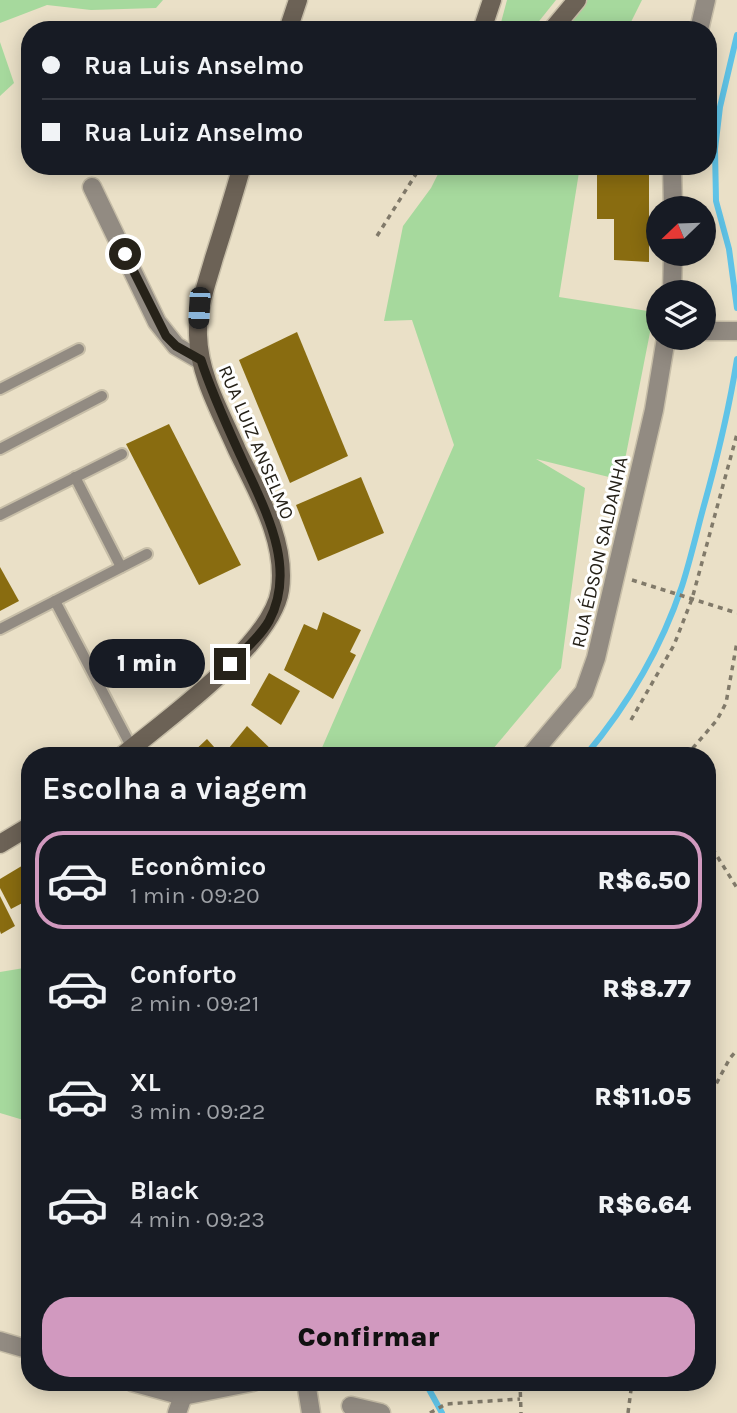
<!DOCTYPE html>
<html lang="pt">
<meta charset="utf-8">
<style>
:root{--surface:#171b24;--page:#20242c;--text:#f1f3f6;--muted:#9ea1a6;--line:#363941;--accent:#d199bf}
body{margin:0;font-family:Karla,sans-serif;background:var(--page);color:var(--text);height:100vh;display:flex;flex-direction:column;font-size:26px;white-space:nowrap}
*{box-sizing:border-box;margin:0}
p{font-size:23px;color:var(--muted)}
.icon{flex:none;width:38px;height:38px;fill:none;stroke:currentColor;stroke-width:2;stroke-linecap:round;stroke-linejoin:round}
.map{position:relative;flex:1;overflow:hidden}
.panel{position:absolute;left:21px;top:747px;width:695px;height:644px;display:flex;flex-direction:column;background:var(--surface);border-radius:28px;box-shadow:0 4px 18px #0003}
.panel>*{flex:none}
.guide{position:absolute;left:21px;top:21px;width:696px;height:154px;border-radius:28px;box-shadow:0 4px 18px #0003;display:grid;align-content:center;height:154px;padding:0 21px;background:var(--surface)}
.needle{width:46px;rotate:247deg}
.controls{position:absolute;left:646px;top:196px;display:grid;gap:14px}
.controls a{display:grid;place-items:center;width:70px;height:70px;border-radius:50%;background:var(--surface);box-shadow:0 4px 18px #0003;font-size:35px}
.end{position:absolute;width:32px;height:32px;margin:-16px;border:9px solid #262219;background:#fff;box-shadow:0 0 0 4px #fff}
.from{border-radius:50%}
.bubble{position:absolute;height:49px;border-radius:24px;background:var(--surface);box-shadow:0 4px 18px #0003;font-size:23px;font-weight:800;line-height:49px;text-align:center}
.car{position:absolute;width:21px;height:42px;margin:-21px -10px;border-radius:9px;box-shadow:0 0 5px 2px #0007;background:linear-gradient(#222 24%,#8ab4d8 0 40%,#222 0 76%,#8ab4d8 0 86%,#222 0)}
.guide b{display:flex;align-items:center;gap:24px;height:66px;font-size:26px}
.guide b+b{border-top:2px solid var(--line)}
.guide i{width:18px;height:18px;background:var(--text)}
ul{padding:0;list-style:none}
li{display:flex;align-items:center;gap:21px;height:98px;margin:0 14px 10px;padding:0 7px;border:4px solid transparent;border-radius:28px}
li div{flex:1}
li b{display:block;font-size:26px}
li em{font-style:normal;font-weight:800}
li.on{border-color:var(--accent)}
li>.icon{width:63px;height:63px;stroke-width:1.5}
h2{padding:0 21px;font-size:32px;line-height:84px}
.primary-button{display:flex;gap:14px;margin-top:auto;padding:14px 21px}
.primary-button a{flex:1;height:80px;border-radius:28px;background:var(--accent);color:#111;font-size:28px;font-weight:800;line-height:80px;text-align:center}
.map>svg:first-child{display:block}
.green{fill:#a6d99d}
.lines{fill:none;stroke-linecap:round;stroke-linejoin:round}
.stream{stroke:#5fc3e7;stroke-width:6}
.building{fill:#896c10}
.lane-casing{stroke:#c7bea8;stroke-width:14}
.street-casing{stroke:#c7bea8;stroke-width:21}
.secondary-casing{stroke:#c7bea8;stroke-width:21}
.path{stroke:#817a6a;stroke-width:3.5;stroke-dasharray:5 5;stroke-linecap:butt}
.lane{stroke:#928b82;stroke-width:10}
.street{stroke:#928b82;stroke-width:18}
.secondary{stroke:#6c6256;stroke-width:18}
.route{stroke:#262219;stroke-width:9}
.labels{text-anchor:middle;stroke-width:6;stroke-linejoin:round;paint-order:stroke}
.street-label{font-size:19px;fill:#262219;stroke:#fff}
</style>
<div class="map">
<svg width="737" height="1413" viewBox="0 0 737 1413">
<rect width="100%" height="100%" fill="#eae0c7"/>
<g class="green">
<polygon points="0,0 163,0 156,8 91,10 47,5 0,23"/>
<polygon points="507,0 556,0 532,30 499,30"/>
<polygon points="580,0 642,0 627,30 555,30"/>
<polygon points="0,42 14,83 0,96"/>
<polygon points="442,166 580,166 559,297 654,312 621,480 536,459 585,488 561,668 487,756 321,756 321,750 454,445 412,320 384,321 403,226 431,188"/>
<polygon points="30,967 30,1122 0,1113 0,972"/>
</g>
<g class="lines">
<g class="stream">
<polyline points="737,35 720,107 715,149 716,201 729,249 737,308"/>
<path d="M585,756C627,706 661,649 682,586C690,561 696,535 703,509C717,459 729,410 737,359"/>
<polyline points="425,1382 442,1413"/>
</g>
</g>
<g class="building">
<polygon points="597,166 649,166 649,262 614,260 614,219 597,219"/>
<polygon points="297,332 348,456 290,483 239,360"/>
<polygon points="169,424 241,565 199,585 126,444"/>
<polygon points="361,477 384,533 318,561 296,505"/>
<polygon points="0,567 19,601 0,611"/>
<polygon points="323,612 361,630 350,652 356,655 333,699 284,670 304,624 317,630"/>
<polygon points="269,673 300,691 281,725 251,705"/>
<polygon points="247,726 278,756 238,756 229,748"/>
<polygon points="207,739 222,756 189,756"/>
<polygon points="25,864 30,873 30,899 11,909 0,888 0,879"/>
<polygon points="0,896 15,926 1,934 0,931"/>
</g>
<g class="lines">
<defs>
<g id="lane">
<polyline points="0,389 79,349"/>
<polyline points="0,449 102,396"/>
<polyline points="75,477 121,567"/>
<polyline points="0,515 122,454"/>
<polyline points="55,601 132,748"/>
<polyline points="0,629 147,554"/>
</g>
<g id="street">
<polyline points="699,30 706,0"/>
<polyline points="672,166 673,208"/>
<polyline points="92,187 157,322 176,346 200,360"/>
<polyline points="672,292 673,254"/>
<polyline points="704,331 737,331"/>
<polyline points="530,756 584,692 596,658 654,410 666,338"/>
<polyline points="0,1341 30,1350"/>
<polyline points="132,1382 183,1396 253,1382"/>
<polyline points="306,1382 311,1413"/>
<polyline points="351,1406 381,1413"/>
<polyline points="177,1413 183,1396"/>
</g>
<g id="secondary">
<polyline points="288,30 298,0"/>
<polyline points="482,30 492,0"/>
<polyline points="552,30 577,0"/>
<path d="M122,756C164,721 272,645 280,590C287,541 257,492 237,450C221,413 199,376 198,335C197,308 207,283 214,258C224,227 233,197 242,166"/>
<polyline points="0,844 30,826"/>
</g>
</defs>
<use href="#lane" class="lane-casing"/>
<use href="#street" class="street-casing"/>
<use href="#secondary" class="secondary-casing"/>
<g class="path">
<polyline points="377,236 421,166"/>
<polyline points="632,580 737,613"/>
<polyline points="631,720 674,645 692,599 737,434"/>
<polyline points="686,756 717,720 726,703 737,642"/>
<polyline points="707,840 737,888"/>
<polyline points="707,1101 730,1058 737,1050"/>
<polyline points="520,1382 521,1413"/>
<polyline points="430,1413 446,1404 520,1399"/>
<polyline points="628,1413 632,1382"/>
</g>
<use href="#lane" class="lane"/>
<use href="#street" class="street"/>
<use href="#secondary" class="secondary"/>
</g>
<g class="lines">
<path class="route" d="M125,254L166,336L176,346L201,360C212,394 227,426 242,459C264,508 298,567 269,621C260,637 243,651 230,664"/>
</g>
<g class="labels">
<g class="street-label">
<text transform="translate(257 442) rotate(67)" y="7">RUA LUIZ ANSELMO</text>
<text transform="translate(599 552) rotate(-77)" y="7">RUA ÉDSON SALDANHA</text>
</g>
</g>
</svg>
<div class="controls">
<a><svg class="needle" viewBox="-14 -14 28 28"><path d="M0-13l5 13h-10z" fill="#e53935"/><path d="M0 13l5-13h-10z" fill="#9ea1a6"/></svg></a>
<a><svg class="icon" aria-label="layers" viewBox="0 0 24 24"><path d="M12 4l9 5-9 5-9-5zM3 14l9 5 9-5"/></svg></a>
</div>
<i class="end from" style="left:125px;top:254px"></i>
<i class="end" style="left:230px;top:664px"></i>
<div class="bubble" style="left:89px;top:639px;width:116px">1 min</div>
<i class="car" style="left:199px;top:308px;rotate:183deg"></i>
<div class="guide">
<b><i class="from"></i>Rua Luis Anselmo</b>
<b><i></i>Rua Luiz Anselmo</b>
</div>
<section class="panel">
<h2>Escolha a viagem</h2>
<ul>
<li class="on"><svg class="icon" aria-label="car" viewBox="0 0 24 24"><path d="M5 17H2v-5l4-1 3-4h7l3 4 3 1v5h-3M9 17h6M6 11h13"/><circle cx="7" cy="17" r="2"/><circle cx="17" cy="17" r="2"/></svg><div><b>Econômico</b><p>1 min · 09:20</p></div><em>R$6.50</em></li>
<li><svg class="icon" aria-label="car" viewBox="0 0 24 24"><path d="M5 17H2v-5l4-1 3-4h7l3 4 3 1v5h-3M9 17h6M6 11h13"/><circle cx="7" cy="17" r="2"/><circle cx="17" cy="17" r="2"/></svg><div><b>Conforto</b><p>2 min · 09:21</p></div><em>R$8.77</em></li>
<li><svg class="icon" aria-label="car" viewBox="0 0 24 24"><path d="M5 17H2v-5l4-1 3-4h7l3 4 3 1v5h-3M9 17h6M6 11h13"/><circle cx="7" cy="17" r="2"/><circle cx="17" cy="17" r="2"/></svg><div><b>XL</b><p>3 min · 09:22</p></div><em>R$11.05</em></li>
<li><svg class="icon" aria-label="car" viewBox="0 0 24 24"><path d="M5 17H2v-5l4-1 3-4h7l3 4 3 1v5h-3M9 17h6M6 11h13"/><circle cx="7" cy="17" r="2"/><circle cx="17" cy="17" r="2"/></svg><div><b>Black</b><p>4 min · 09:23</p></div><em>R$6.64</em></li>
</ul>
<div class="primary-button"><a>Confirmar</a></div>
</section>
</div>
